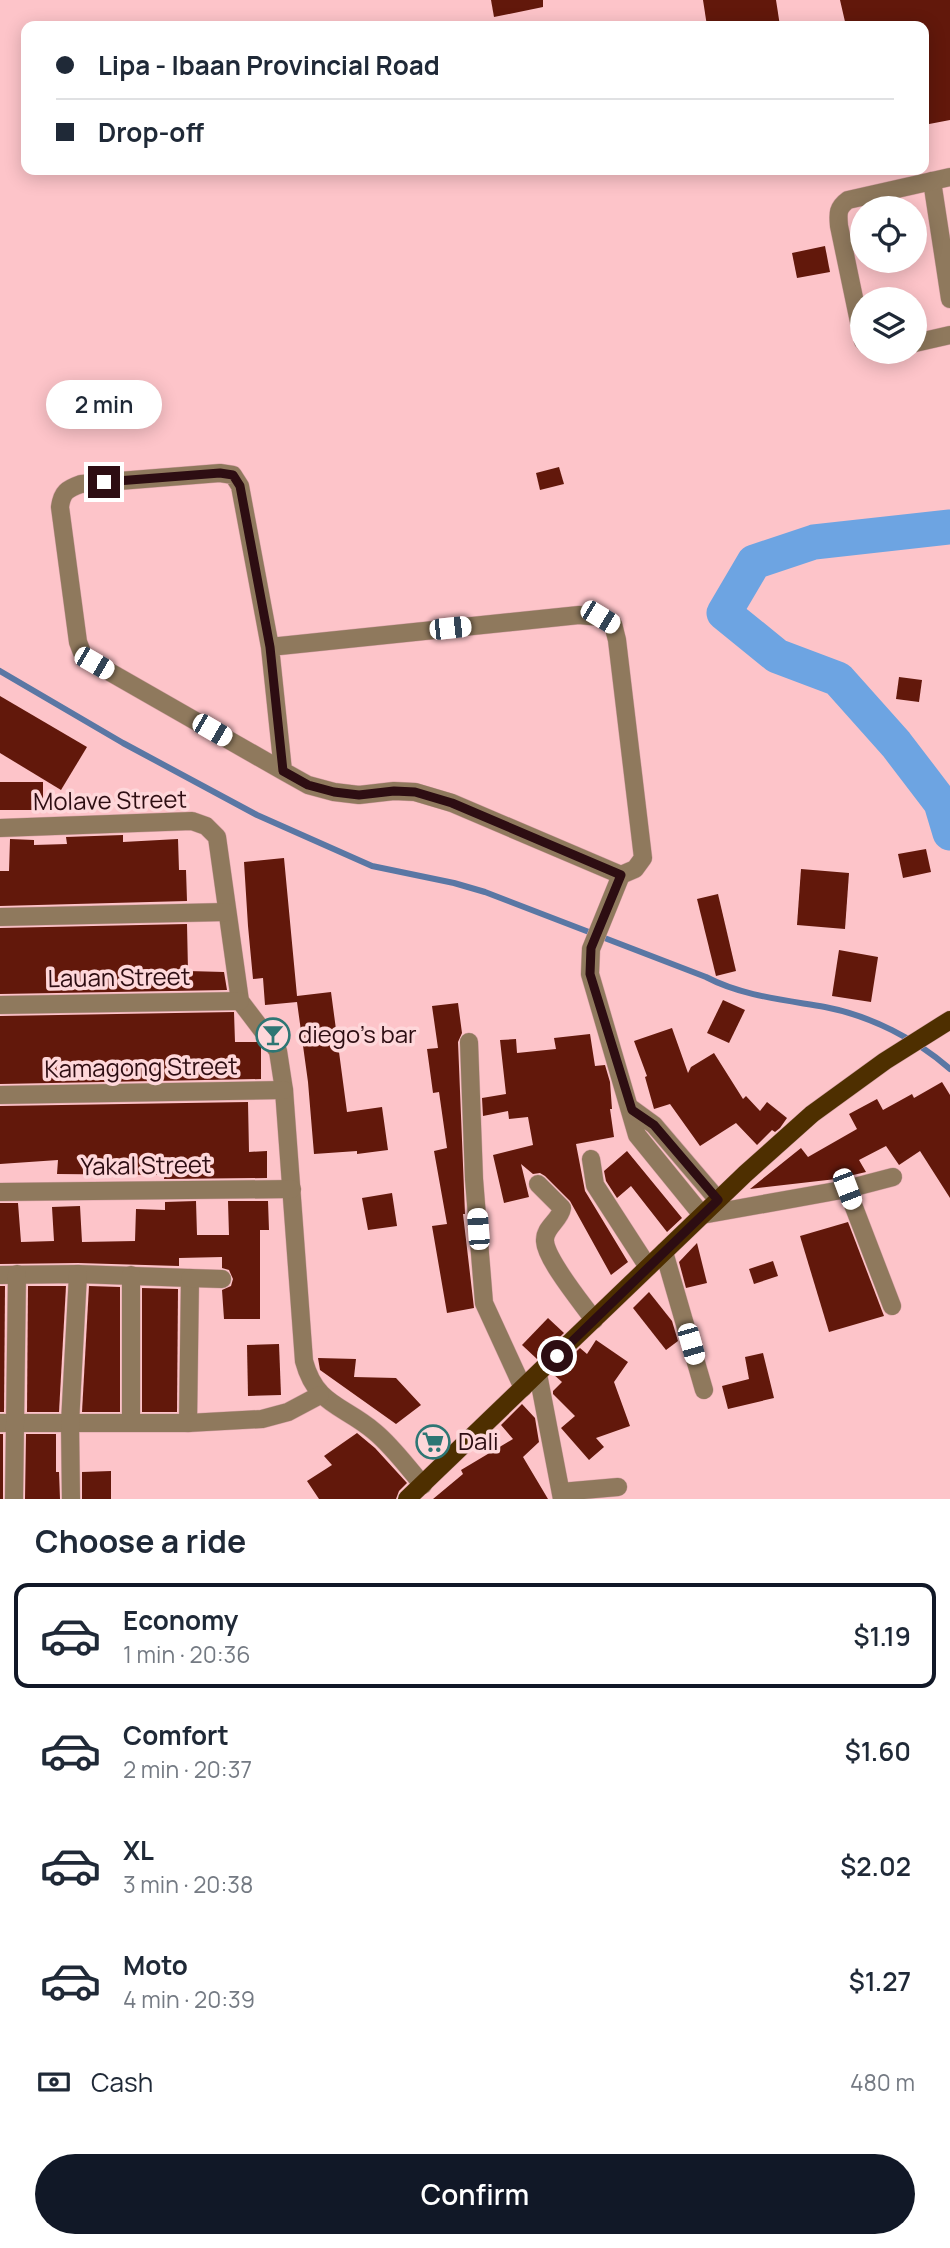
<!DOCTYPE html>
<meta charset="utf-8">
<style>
:root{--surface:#fff;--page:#f6f6f7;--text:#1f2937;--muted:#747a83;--line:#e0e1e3;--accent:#111827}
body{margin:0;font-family:Manrope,sans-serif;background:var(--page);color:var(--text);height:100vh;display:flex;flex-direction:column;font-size:26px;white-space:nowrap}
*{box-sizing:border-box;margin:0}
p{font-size:23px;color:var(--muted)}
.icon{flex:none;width:38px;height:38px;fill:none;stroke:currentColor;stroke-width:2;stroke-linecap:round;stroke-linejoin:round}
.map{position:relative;height:1499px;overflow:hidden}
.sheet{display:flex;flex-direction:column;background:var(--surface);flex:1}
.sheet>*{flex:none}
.hud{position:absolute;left:21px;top:21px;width:908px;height:154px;border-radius:14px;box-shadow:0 4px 18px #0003;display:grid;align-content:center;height:154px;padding:0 35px;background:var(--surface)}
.fabs{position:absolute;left:850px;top:196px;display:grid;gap:14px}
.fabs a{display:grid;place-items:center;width:77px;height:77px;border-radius:50%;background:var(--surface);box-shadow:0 4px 18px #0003;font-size:35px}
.end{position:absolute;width:32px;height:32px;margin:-16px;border:9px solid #2d0d12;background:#fff;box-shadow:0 0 0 4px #fff}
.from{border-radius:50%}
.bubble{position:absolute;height:49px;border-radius:24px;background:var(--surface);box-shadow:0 4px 18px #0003;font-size:23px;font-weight:600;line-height:49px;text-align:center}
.car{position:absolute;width:21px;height:42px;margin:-21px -10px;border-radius:9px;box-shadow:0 0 5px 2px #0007;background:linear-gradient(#fff 24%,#345 0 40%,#fff 0 76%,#345 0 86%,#fff 0)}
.hud b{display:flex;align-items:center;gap:24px;height:66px;font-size:26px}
.hud b+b{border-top:2px solid var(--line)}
.hud i{width:18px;height:18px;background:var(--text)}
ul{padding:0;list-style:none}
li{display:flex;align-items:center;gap:21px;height:105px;margin:0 14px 10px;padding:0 21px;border:4px solid transparent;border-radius:14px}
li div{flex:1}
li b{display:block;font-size:26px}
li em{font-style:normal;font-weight:600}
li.selected{border-color:var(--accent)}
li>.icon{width:63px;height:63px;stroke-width:1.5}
h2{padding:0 35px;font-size:32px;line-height:84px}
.pay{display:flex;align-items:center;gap:18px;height:77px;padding:0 35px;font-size:26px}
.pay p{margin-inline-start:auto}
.button{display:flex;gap:14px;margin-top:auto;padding:14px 35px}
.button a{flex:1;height:80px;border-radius:42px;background:var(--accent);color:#fff;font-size:28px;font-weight:600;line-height:80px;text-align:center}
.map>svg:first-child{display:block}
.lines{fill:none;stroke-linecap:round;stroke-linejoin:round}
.stream{stroke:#5a77a4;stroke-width:6}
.river{stroke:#6da4e2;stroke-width:35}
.building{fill:#62180b}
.minor-casing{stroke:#d8a3a8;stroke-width:19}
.major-casing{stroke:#d8a3a8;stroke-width:19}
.minor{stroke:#8f795d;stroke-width:18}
.major{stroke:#4e2f00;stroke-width:18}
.route{stroke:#2d0d12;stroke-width:9}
.labels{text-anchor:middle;stroke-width:7;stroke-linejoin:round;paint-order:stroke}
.street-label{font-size:24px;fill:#2d0d12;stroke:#fed7da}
.poi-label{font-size:24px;fill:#2d0d12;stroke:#fed7da;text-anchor:start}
</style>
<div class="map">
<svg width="950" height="1499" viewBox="0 0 950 1499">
<rect width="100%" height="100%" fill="#fdc4c9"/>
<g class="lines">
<path class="stream" d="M0,671L123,743L257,815L372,866L454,883L485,892L706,977C742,996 785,1000 825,1007C871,1016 916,1039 950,1069"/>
<polyline class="river" points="950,527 814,542 754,562 724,613 777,656 838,679 896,744 941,803 950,833"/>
</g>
<g class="building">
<polygon points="491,0 543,0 543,7 494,17"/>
<polygon points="703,0 776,0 780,26 707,26"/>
<polygon points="840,0 950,0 950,120 924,125 924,26 846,26"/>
<polygon points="825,246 830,272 797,278 792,253"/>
<polygon points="559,467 564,484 540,490 536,473"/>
<polygon points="899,677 922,680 919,702 896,699"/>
<polygon points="0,696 87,747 61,790 0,753"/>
<rect x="0" y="782" width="43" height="28"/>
<polygon points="123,835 123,842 178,839 179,870 186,870 187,901 0,906 0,871 9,871 10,839 34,840 34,845 67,844 66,837"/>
<polygon points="926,849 931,872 903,878 898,854"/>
<polygon points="284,858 297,996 331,992 347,1112 382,1107 388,1150 357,1154 357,1151 314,1154 308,1082 297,1002 265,1005 263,978 253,979 248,926 244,862"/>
<polygon points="801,869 849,873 845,929 797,925"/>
<polygon points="718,894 736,971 716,976 697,899"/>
<polygon points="187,924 188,971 224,972 227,990 0,994 0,928"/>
<polygon points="839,950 878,957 871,1002 832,996"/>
<polygon points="723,1000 745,1010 729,1043 707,1033"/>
<polygon points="458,1003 462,1033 458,1042 465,1214 463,1214 474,1308 447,1313 432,1226 447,1224 434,1151 447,1148 439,1092 433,1093 427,1049 438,1048 432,1006"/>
<polygon points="234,1012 235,1042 257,1042 261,1047 261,1079 0,1084 0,1016"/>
<polygon points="672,1028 688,1073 691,1067 714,1053 743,1099 746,1096 760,1111 767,1102 787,1118 780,1128 775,1132 772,1130 757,1145 736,1123 700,1146 670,1104 654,1109 645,1077 647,1076 634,1041"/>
<polygon points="590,1034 595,1066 605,1065 610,1082 612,1109 610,1109 614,1137 576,1144 585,1191 628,1262 611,1275 570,1201 545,1176 540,1173 533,1174 521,1164 529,1197 504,1203 493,1155 533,1145 528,1117 509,1119 508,1111 483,1116 482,1098 506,1094 500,1040 516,1039 517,1053 556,1049 554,1038"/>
<polygon points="942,1082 950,1095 950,1198 920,1151 899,1165 886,1146 859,1160 866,1172 836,1179 750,1189 801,1148 808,1157 857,1129 849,1114 877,1099 883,1110 912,1094 914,1098"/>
<polygon points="248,1102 249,1152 267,1151 267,1178 164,1179 164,1175 57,1174 58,1160 0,1164 0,1106"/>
<polygon points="627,1151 682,1218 667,1232 631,1186 617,1198 606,1181 604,1171"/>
<polygon points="392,1193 397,1226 368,1230 362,1198"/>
<polygon points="196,1201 197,1235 229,1235 228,1201 268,1201 269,1230 260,1230 260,1319 224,1319 222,1290 231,1286 233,1279 229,1270 222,1268 222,1257 179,1258 179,1266 78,1263 0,1264 0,1203 18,1203 21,1242 54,1241 52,1207 80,1206 82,1242 135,1241 136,1209 165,1210 165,1202"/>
<polygon points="848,1222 884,1316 829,1332 800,1236"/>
<polygon points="697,1243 707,1283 686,1288 679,1262"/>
<polygon points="773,1261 778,1276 754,1284 749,1269"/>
<polygon points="0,1286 5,1286 4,1412 0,1412"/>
<polygon points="28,1286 66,1286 59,1412 27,1412"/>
<polygon points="89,1286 120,1287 120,1412 82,1412"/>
<polygon points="142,1288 178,1289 177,1412 142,1412"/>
<polygon points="649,1292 672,1321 678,1341 666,1350 633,1308"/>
<polygon points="548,1318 564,1333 537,1359 522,1345"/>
<polygon points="596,1340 628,1362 614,1382 630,1426 596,1438 604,1447 589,1460 561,1428 575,1416 553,1394 553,1391 562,1382 553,1374 580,1348 587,1354"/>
<polygon points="279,1344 281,1395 248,1396 247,1345"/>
<polygon points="763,1353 774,1398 728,1409 722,1386 749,1379 745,1357"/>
<polygon points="318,1358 356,1359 354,1377 396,1378 421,1405 396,1424 320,1370"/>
<polygon points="522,1404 535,1418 539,1442 523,1457 548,1499 433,1499 463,1474 461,1470 513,1439 501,1425"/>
<polygon points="357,1433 375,1448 407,1483 399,1491 396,1499 319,1499 307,1481 332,1465 324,1456"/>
<rect x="0" y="1434" width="3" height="65"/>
<polygon points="26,1434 56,1434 56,1472 59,1472 60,1499 25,1499"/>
<polygon points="111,1471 111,1499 82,1499 82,1472"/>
</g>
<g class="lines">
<defs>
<g id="minor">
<polyline points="932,181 950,299"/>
<path d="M863,341L839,226C838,214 837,208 848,200L950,177"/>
<polyline points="915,343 950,335"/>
<path d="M270,647L579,615L600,617L613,624L617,640L643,858L635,869L621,875L452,803L415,792L394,791L359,795L334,792L308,785L283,771L94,663L83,655L78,642L60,507C62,492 67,489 81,484L220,473L233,475L240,486L270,647L283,771"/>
<path d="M0,828L192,821L206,826L217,837L240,1001L278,1051L284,1090L304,1361C316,1406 344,1405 375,1432C393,1447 408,1468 423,1485"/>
<polyline points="621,875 591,949 590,974 637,1135 702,1215 847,1189 892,1306"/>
<polyline points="0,917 226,912"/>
<polyline points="0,1005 240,1001"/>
<polyline points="469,1042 474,1179 484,1303 523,1388"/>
<polyline points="0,1095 284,1090"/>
<polyline points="632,1109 654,1125 718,1200"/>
<polyline points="591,1159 595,1185 648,1267"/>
<path d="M538,1184L562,1208C560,1221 544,1227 545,1241C546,1260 582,1303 594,1320"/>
<polyline points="847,1189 893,1177"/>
<polyline points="0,1192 292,1189"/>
<polyline points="664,1252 704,1390"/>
<polyline points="0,1275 78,1274 190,1278 188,1423"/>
<polyline points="190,1278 222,1279"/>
<polyline points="538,1374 562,1499"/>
<polyline points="131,1422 131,1275"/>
<polyline points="0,1423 188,1423 262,1419 288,1412 320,1395"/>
<polyline points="561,1492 618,1487"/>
<polyline points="14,1499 17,1274"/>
<polyline points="71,1499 70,1423 78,1274"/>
</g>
<polyline id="major" points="407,1499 745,1174 812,1114 885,1061 950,1020"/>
</defs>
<use href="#minor" class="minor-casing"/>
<use href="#major" class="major-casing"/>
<use href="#minor" class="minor"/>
<use href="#major" class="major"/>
</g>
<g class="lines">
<polyline class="route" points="104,482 220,473 233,475 240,486 270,647 283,771 308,785 334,792 359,795 394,791 415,792 452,803 621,875 591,948 590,974 632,1110 654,1125 718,1200 557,1356"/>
</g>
<defs>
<symbol id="bar-ring" viewBox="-11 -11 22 22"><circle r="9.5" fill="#fed7da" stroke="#2d7674" stroke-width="1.5"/><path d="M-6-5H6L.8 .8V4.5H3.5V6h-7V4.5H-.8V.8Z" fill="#2d7674"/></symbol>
<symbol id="supermarket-ring" viewBox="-11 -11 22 22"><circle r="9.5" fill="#fed7da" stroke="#2d7674" stroke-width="1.5"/><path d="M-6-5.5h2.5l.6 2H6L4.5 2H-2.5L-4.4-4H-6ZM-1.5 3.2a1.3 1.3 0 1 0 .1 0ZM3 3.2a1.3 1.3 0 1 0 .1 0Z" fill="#2d7674"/></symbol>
</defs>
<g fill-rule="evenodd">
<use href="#bar-ring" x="254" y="1016" width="38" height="38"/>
<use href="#supermarket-ring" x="414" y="1423" width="38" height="38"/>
</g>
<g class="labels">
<g class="street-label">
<text transform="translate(110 801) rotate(-1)" y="8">Molave Street</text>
<text transform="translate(119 978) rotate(-1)" y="8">Lauan Street</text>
<text transform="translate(141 1068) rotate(-1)" y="8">Kamagong Street</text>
<text transform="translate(146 1166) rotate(-1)" y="8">Yakal Street</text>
</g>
<g class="poi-label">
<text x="298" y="1043">diego's bar</text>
<text x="458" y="1450">Dali</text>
</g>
</g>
</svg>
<div class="fabs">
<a><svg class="icon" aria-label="locate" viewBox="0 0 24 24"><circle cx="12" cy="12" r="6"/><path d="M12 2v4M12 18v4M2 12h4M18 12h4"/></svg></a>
<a><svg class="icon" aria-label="layers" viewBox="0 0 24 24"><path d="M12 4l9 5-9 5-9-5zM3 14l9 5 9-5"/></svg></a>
</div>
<i class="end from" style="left:557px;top:1356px"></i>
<i class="end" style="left:104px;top:482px"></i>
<div class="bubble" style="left:46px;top:380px;width:116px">2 min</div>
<i class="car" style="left:600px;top:617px;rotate:121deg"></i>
<i class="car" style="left:450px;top:628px;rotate:84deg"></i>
<i class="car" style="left:94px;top:663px;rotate:120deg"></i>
<i class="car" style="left:212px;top:730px;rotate:120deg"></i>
<i class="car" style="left:847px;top:1189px;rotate:159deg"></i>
<i class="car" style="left:478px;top:1229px;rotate:356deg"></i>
<i class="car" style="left:691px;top:1344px;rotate:164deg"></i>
<div class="hud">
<b><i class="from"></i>Lipa - Ibaan Provincial Road</b>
<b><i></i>Drop-off</b>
</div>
</div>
<section class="sheet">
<h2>Choose a ride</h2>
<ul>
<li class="selected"><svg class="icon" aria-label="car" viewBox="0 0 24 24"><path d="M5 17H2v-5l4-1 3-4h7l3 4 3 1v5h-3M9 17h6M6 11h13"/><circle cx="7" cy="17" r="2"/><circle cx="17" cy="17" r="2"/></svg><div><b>Economy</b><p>1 min · 20:36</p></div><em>$1.19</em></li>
<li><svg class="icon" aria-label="car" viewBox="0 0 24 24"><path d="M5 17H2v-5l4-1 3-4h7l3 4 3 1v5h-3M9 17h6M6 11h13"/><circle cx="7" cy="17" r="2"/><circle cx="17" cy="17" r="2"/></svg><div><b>Comfort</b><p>2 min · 20:37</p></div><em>$1.60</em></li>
<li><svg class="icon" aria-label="car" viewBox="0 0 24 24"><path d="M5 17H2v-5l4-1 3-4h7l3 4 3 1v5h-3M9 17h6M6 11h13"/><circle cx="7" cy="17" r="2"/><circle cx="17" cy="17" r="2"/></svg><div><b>XL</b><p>3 min · 20:38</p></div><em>$2.02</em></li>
<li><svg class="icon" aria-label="car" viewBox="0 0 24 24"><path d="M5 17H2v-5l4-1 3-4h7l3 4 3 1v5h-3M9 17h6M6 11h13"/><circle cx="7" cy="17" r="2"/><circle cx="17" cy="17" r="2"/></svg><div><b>Moto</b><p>4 min · 20:39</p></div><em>$1.27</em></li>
</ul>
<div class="pay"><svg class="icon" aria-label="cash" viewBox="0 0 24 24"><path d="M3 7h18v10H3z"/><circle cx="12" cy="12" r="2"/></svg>Cash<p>480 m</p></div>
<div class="button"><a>Confirm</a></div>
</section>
